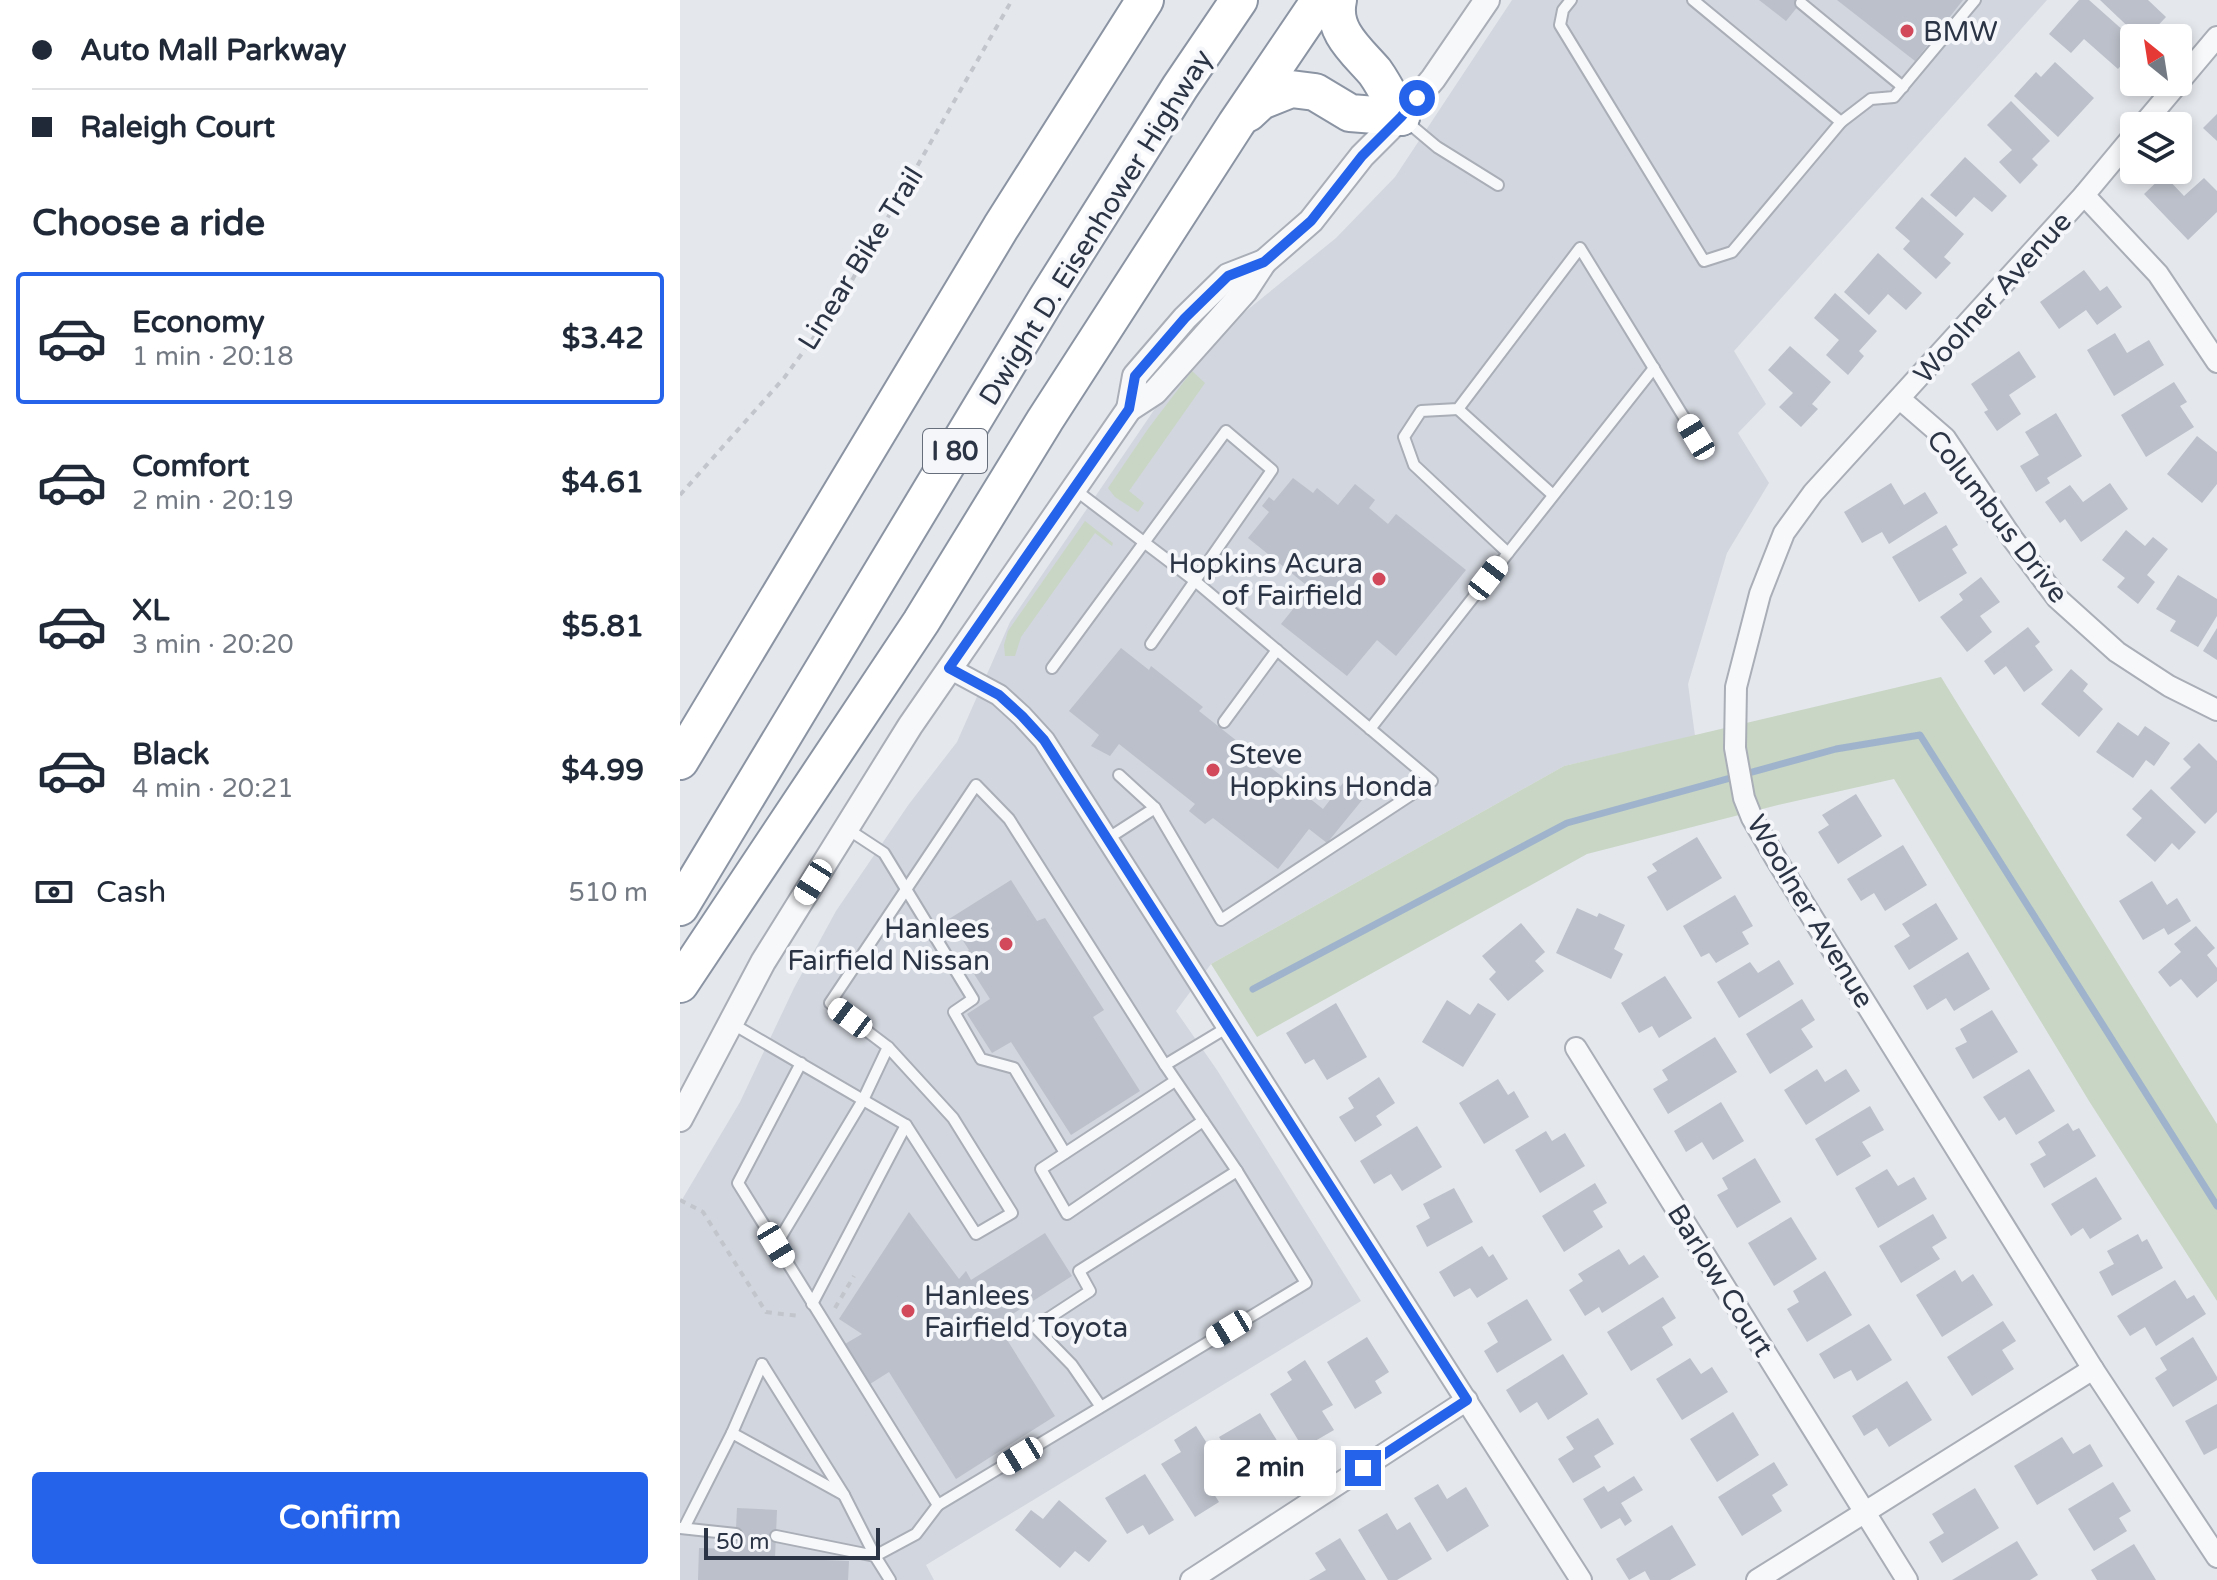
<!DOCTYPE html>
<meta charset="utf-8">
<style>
:root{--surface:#fff;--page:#f6f6f7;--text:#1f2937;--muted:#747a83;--line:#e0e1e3;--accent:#2563eb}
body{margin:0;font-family:"Varela Round",sans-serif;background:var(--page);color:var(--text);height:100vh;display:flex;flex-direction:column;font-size:30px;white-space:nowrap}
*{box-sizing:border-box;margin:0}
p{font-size:26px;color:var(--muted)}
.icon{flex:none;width:44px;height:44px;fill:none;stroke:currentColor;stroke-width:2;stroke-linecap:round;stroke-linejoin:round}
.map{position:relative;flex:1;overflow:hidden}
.panel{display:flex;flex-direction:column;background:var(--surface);width:680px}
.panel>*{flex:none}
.banner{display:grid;align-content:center;height:176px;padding:0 32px;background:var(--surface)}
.needle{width:52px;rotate:330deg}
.buttons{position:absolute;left:1440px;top:24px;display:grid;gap:16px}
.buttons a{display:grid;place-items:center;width:72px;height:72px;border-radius:8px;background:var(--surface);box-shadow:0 4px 12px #0003;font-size:40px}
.scale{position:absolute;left:24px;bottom:20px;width:176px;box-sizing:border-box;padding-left:8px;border:4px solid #2b3445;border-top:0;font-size:22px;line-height:28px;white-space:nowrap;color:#2b3445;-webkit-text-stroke:6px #f4f6f9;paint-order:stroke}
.end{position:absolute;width:36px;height:36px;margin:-18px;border:10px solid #2563eb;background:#fff;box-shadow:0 0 0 4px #fff}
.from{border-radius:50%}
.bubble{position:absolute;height:56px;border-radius:8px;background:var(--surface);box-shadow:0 4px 12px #0003;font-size:26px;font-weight:800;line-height:56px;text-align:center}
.car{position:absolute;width:24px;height:48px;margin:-24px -12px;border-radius:10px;box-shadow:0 0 6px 2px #0007;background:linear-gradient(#fff 24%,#345 0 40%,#fff 0 76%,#345 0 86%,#fff 0)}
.banner b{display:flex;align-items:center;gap:28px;height:76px;font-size:30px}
.banner b+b{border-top:2px solid var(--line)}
.banner i{width:20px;height:20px;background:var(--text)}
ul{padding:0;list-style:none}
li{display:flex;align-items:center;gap:24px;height:132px;margin:0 16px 12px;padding:0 16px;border:4px solid transparent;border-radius:8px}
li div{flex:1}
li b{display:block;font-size:30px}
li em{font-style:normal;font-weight:800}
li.selected{border-color:var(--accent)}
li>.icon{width:72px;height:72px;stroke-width:1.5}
h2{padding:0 32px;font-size:36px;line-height:96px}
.pay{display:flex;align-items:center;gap:20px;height:88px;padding:0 32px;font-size:30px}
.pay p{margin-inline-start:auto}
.action{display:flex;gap:16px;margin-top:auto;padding:16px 32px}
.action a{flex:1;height:92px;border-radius:8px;background:var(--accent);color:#fff;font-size:32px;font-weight:800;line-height:92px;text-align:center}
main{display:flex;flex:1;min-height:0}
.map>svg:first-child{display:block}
.built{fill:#d2d6de}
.green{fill:#c9d6c5}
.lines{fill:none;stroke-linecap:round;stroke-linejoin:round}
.stream{stroke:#9fb4cc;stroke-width:7}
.building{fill:#bbc0ca}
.service-casing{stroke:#a9aeb7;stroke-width:14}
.minor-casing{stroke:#a9aeb7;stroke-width:24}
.tertiary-casing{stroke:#a9aeb7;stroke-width:28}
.motorway-casing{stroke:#8b94a3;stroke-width:40}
.path{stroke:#c2c5cb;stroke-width:4;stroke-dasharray:6 6;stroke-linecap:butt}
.service{stroke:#f7f8fa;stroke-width:10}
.minor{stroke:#f7f8fa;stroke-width:20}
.tertiary{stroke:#f7f8fa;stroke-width:24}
.motorway{stroke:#fff;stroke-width:36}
.route{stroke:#2563eb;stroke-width:10}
.poi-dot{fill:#d1495b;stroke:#f4f6f9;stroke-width:3}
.labels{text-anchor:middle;stroke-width:8;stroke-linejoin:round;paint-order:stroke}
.shield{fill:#f4f6f9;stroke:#676e7b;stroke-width:2}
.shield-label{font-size:26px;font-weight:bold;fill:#2b3445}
.poi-label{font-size:28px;fill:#2b3445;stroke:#f4f6f9;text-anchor:start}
.street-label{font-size:28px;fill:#2b3445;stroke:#f4f6f9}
</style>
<main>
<section class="panel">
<div class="banner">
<b><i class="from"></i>Auto Mall Parkway</b>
<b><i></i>Raleigh Court</b>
</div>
<h2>Choose a ride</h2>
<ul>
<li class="selected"><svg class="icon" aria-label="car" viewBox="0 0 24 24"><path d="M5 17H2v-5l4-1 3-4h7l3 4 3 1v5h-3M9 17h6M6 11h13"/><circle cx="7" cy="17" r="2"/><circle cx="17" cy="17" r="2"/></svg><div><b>Economy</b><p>1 min · 20:18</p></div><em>$3.42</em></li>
<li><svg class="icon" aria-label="car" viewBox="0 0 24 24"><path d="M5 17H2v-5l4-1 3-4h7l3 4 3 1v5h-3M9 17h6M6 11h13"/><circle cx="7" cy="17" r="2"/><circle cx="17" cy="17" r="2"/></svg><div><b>Comfort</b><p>2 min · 20:19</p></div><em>$4.61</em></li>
<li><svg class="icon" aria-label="car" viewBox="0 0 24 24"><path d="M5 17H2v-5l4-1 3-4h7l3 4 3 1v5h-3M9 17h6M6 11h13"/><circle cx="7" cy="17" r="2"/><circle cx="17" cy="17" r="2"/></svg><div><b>XL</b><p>3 min · 20:20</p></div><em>$5.81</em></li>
<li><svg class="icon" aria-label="car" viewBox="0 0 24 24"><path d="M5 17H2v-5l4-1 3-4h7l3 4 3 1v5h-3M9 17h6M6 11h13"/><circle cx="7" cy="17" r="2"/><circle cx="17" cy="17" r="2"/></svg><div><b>Black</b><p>4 min · 20:21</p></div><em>$4.99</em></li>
</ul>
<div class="pay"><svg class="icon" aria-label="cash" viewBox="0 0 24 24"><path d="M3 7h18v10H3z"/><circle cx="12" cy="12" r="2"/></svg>Cash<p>510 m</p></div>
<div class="action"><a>Confirm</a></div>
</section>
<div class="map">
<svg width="1537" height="1580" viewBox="0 0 1537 1580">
<rect width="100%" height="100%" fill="#e4e7ec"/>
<polygon class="built" points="832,0 1367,0 1054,351 1086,404 1058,433 1089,483 1047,553 1008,684 1015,736 884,766 531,964 496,1011 537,1070 681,1301 246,1565 254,1580 0,1580 0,1203 60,1102 114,988 156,911 229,804 277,742 330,622 489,388 550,324 656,238 715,177"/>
<g class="green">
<polygon points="512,371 525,383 449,491 464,503 458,512 435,497 428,488 468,429"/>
<polygon points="405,521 433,543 432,546 415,533 341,637 335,656 325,656 324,645 328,631"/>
<polygon points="1261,677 1537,1124 1537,1301 1409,1101 1214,779 1098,805 907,854 577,1037 531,964 884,766"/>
</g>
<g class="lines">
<polyline class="stream" points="573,989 887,823 1156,749 1240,735 1537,1206"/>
</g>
<g class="building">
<polygon points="1079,0 1123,0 1106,21"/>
<polygon points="1157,0 1283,0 1235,61"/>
<polygon points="1399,0 1409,0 1454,40 1454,51 1438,69 1404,39 1391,53 1369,34"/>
<polygon points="1420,0 1468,0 1486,17 1466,38 1460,38"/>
<polygon points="1375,62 1414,98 1378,137 1334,96 1356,72 1361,77"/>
<polygon points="1331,101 1370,141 1352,159 1358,165 1340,184 1319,162 1332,150 1307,125"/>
<polygon points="1537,114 1537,141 1523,128"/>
<polygon points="1285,157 1327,196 1312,212 1294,197 1276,217 1250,195"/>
<polygon points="1484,175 1504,196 1524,178 1537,191 1537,212 1508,240 1464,194"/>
<polygon points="1242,197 1284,234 1264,257 1271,263 1256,279 1223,249 1230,241 1215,228"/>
<polygon points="1198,253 1242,293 1226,310 1208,294 1189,315 1164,292"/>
<polygon points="1404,270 1420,291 1427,286 1442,307 1417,325 1406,310 1379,329 1360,302"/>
<polygon points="1155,293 1197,331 1179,351 1184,356 1168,375 1146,355 1159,340 1134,318"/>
<polygon points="1435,333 1447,353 1469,340 1484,365 1434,396 1407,350"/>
<polygon points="1110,346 1151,382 1132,404 1138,409 1121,427 1099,407 1113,393 1088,370"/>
<polygon points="1339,351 1356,377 1329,395 1341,414 1317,431 1304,412 1308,410 1291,384"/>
<polygon points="1494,382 1507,402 1500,406 1514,427 1466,457 1441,415"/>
<polygon points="1376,413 1402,456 1367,478 1370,483 1356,492 1340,466 1359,455 1345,432"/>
<polygon points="1517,436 1537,452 1537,484 1522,503 1487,474"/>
<polygon points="613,478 633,493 637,488 658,505 675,484 695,500 689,508 708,524 716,514 786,570 716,656 697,640 667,676 601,624 630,588 568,538 589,512 582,506 589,497 594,501"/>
<polygon points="1211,483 1224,505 1245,492 1258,513 1209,544 1202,532 1182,543 1164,512"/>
<polygon points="1430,483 1448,509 1401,542 1385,519 1380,523 1365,502 1390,485 1403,502"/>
<polygon points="1266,525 1278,545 1272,549 1287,573 1239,602 1212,557"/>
<polygon points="1446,530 1465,546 1473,537 1488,549 1467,575 1475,582 1458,604 1437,587 1445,578 1422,560"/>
<polygon points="1498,575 1537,599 1537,616 1518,647 1490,631 1496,621 1476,609"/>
<polygon points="1301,577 1320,602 1300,616 1312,632 1287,652 1260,617 1283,600 1279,594"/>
<polygon points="1348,627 1360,642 1355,646 1373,670 1344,692 1326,666 1314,675 1304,661"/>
<polygon points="1537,628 1537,660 1523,651"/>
<polygon points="441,648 469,670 471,666 523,707 519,711 643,809 663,783 683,799 647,843 629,829 598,869 533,818 525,824 509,811 515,804 439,744 430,756 411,746 419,735 389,711"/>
<polygon points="1391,669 1408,684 1403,691 1423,709 1399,737 1361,704"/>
<polygon points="1438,722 1458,736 1465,726 1490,743 1474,766 1466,760 1453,778 1416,752"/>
<polygon points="1519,743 1537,761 1537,812 1525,824 1490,788 1511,767 1503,759"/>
<polygon points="1471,789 1516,832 1499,850 1492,843 1475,862 1446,835 1462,818 1452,809"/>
<polygon points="1176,794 1202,836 1158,864 1138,832 1149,825 1142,815"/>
<polygon points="1017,837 1042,878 987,911 967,877 977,871 972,864"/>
<polygon points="1223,845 1247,885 1205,911 1194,893 1181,901 1167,879"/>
<polygon points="331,880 357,921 365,918 424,1010 413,1017 460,1091 391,1135 331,1042 312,1053 287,1014 310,999 282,955 289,950 269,919"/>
<polygon points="1472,881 1487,905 1497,898 1511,921 1488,935 1484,928 1463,940 1439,901"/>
<polygon points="1055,895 1073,926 1062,932 1069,944 1036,963 1029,953 1021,957 1003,926"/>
<polygon points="1256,903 1278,939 1229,970 1214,946 1230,936 1222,924"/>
<polygon points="897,908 917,917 919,913 945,925 934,949 943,954 931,979 876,953"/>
<polygon points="841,923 865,952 855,961 864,971 828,1001 809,979 816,972 802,956"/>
<polygon points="1516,926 1535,948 1527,955 1537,968 1537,981 1517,998 1501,979 1490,987 1478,972 1501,952 1494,944"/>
<polygon points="1288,952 1310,989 1274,1011 1266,998 1247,1010 1233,986"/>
<polygon points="1099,960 1114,984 1059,1018 1037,982 1070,962 1078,973"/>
<polygon points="985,976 1012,1018 979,1038 972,1026 959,1033 941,1003"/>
<polygon points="1122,999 1135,1020 1121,1029 1133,1047 1090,1074 1066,1034"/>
<polygon points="767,1000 790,1015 798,1003 816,1014 783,1067 742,1042"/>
<polygon points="656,1003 687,1057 647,1080 634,1059 625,1064 606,1033"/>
<polygon points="1312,1010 1338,1052 1293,1079 1275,1048 1287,1042 1280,1029"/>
<polygon points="1035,1037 1057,1072 988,1114 973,1089 988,1080 982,1070"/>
<polygon points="1137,1069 1145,1082 1166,1069 1180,1091 1126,1125 1104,1090"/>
<polygon points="1349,1069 1375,1111 1336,1135 1325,1117 1319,1121 1303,1097"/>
<polygon points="699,1077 715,1103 696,1116 702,1125 675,1142 659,1117 674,1108 668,1098"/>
<polygon points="818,1079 828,1095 834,1091 849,1117 804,1144 779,1103"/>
<polygon points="1041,1102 1064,1141 1033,1160 1022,1142 1006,1152 994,1131"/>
<polygon points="1190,1106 1204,1130 1182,1142 1191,1156 1157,1176 1135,1139"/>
<polygon points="1388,1123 1393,1131 1399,1128 1416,1156 1364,1188 1350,1164 1366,1155 1358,1142"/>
<polygon points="737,1126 762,1167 722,1191 711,1174 694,1184 680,1161"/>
<polygon points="866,1131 872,1141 885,1133 905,1166 860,1193 835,1150"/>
<polygon points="1075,1158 1101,1202 1057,1228 1037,1195 1048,1189 1042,1178"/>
<polygon points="1207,1169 1218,1186 1234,1177 1247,1199 1198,1228 1175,1188"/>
<polygon points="1416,1177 1442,1219 1410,1239 1403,1228 1391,1236 1371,1204"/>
<polygon points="915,1183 927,1203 913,1211 923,1227 884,1252 862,1216"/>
<polygon points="774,1188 793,1222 747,1247 736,1226 750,1218 743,1204"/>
<polygon points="229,1212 279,1279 286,1271 291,1280 365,1233 392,1276 317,1324 375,1416 276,1479 209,1372 190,1384 165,1344 182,1334 159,1319"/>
<polygon points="1253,1214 1267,1238 1252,1247 1260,1259 1221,1283 1199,1246"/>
<polygon points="1111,1217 1137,1259 1094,1286 1068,1243"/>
<polygon points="1458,1234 1462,1242 1467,1239 1483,1268 1432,1296 1419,1272 1434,1264 1427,1251"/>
<polygon points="802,1246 809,1257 813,1254 828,1279 797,1298 790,1288 774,1297 759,1272"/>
<polygon points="939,1249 949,1265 964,1255 979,1277 922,1313 919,1307 905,1316 889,1290 903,1281 898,1274"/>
<polygon points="1275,1270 1282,1282 1293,1274 1313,1305 1262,1337 1236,1295"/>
<polygon points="1145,1271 1172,1315 1127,1342 1107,1309 1119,1302 1113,1291"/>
<polygon points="1495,1280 1507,1299 1514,1295 1526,1314 1476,1346 1465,1327 1450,1336 1437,1316"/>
<polygon points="983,1297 996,1318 982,1327 993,1345 951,1371 927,1332"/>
<polygon points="847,1299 872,1340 817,1373 804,1351 818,1342 807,1323"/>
<polygon points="1323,1321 1336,1341 1322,1350 1334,1369 1292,1396 1267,1357"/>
<polygon points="1189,1324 1212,1360 1177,1381 1171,1370 1154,1379 1139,1354"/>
<polygon points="687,1337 709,1372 695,1381 702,1393 675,1409 647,1362"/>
<polygon points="1513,1337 1537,1377 1537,1380 1493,1407 1475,1378 1487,1370 1480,1358"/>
<polygon points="883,1354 908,1394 868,1420 857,1402 840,1413 826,1390"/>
<polygon points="1010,1358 1021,1374 1032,1367 1048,1392 1002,1420 976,1379"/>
<polygon points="625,1360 653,1405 642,1411 654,1430 623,1448 590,1394 612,1380 607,1372"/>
<polygon points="1227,1381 1252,1420 1209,1447 1197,1428 1184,1436 1172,1416"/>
<polygon points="1537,1404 1537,1448 1524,1455 1505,1421"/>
<polygon points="1053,1412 1079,1455 1037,1482 1010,1439"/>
<polygon points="580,1413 609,1460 584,1475 578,1465 562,1475 539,1437"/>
<polygon points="918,1418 934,1444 914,1456 921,1467 893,1483 878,1459 894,1449 886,1437"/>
<polygon points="516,1426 547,1475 529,1486 539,1502 515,1517 481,1464 501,1452 494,1440"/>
<polygon points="1382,1437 1393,1454 1410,1444 1423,1466 1357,1505 1334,1466"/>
<polygon points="1094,1462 1108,1485 1092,1495 1102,1511 1062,1536 1038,1497"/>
<polygon points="465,1474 494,1520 469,1535 463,1525 447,1534 425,1498"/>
<polygon points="954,1476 963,1490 941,1503 952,1521 945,1526 940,1518 921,1529 903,1499 924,1486 928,1492"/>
<polygon points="1433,1482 1451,1511 1439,1518 1447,1531 1414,1551 1388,1509"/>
<polygon points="758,1484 767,1499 786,1487 809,1526 767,1552 734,1498"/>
<polygon points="1295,1488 1319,1528 1262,1563 1249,1542 1264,1533 1252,1514"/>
<polygon points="379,1500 427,1541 409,1562 395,1551 380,1568 335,1530 351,1510 363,1519"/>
<polygon points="57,1508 97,1510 95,1558 169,1561 168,1580 18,1580 19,1548 55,1549"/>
<polygon points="707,1513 717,1530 730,1522 752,1559 717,1580 708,1580 678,1530"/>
<polygon points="992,1525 1016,1565 990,1580 970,1580 965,1571 949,1580 936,1559"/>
<polygon points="660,1538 686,1580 629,1580 646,1570 635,1553"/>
<polygon points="1337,1541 1358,1575 1350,1580 1272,1580"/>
<polygon points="1454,1544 1476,1580 1417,1580 1411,1570"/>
</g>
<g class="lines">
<defs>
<g id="service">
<polyline points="891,0 883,10 880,25 1024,261 1052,252 1161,122 1191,99 1214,97 1295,0"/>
<polyline points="1013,0 1161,122"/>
<polyline points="1121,3 1223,87"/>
<polyline points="726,121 757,147 818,185"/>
<polyline points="778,409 873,495"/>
<polyline points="394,489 515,581 752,781 541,920 475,808 439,775"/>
<polyline points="828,553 974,368"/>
<polyline points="372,668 546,431 592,470 471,644"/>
<polyline points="544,722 597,650"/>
<polyline points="690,729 828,553 734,465 724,437 741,411 778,409 900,248 1016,437"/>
<polyline points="166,828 204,853 293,999 274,1012 301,1059 334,1068 385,1153"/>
<polyline points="427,839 475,808"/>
<polyline points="51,1023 226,1125 296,1234 332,1213 273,1118 208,1047"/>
<polyline points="121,1063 58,1183 258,1505 236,1534 195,1556 210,1580"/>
<polyline points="485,1065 548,1027"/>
<polyline points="495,1081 361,1169 387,1214 523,1121"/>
<polyline points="96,1245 183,1100 208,1047 150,1003 296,785 329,819 485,1065 557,1171"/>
<polyline points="132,1304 226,1125"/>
<polyline points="82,1364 164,1495 195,1556"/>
<polyline points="52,1433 82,1364"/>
<polyline points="258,1505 421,1407 392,1365 355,1327 410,1291 399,1271 557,1171 626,1283 421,1407"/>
<polyline points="0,1528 56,1534"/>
<polyline points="4,1528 52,1433 164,1495"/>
<polyline points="96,1536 195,1556"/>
</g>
<g id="minor">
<polyline points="1462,126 1537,37"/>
<polyline points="1454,135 1404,195 1133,493 1104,533 1080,594 1056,687 1055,748 1064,798 1072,818 1096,859 1413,1369 1537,1557"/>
<polyline points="1404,195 1478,274 1537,362"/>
<polyline points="1220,399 1265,438 1332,538 1377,598 1437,652 1489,686 1537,710"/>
<polyline points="269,668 319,695 342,716 364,740 901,1580"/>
<polyline points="896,1048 1227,1580"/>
<polyline points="511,1580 787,1400"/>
<polyline points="1077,1580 1413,1369"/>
</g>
<g id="tertiary">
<polyline points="449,409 455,376 505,318 548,276 584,262"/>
<polyline points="0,1119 83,962 230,726 449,409 475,392 565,291 584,262 631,221 682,156 721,117 753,79 807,0"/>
</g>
<g id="motorway">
<path d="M658,0C651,31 677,51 695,72C705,86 713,103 721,117"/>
<polyline points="568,113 581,101 611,89 635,92 670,113 721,117"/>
<polyline points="0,761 321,227 465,0"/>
<polyline points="0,907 367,298 500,87 559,0"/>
<polyline points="0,984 241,622 365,420 556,124 640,0"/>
</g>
</defs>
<use href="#service" class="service-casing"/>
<use href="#minor" class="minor-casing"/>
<use href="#tertiary" class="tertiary-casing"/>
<use href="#motorway" class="motorway-casing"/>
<g class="path">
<polyline points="0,495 104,378 159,303 332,0"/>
<polyline points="0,1200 23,1212 86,1312 119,1316"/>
<polyline points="155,1308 174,1276"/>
</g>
<use href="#service" class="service"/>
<use href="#minor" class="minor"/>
<use href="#tertiary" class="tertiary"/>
<use href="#motorway" class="motorway"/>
</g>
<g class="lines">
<polyline class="route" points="683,1468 787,1400 364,740 342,716 319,695 269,668 449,409 455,376 505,318 548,276 584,262 631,221 682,156 721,117 737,98"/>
</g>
<g class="poi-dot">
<circle cx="1227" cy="31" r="8"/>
<circle cx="699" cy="579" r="8"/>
<circle cx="533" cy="770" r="8"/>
<circle cx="326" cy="944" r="8"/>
<circle cx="228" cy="1311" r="8"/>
</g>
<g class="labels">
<rect class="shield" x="243" y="429" width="64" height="44" rx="6"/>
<g class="shield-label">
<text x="275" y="460">I 80</text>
</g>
<g class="poi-label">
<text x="1243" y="41">BMW</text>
<text x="683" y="573" text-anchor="end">Hopkins Acura<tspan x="683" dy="32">of Fairfield</tspan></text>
<text x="549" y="764">Steve<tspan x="549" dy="32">Hopkins Honda</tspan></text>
<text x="310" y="938" text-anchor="end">Hanlees<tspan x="310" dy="32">Fairfield Nissan</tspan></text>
<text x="244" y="1305">Hanlees<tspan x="244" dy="32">Fairfield Toyota</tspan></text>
</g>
<g class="street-label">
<text transform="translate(415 227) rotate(-58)" y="10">Dwight D. Eisenhower Highway</text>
<text transform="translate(180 258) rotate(-58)" y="10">Linear Bike Trail</text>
<text transform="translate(1312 297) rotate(-48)" y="10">Woolner Avenue</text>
<text transform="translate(1318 516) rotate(52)" y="10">Columbus Drive</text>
<text transform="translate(1131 911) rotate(59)" y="10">Woolner Avenue</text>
<text transform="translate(1041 1280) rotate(58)" y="10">Barlow Court</text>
</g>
</g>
</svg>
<div class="buttons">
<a><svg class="needle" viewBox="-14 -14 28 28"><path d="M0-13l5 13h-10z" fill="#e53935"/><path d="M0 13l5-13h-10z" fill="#747a83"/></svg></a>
<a><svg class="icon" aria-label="layers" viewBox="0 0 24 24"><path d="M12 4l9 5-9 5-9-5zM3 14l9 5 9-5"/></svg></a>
</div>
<div class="scale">50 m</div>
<i class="end from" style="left:737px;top:98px"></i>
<i class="end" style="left:683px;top:1468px"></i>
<div class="bubble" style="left:524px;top:1440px;width:132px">2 min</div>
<i class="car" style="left:1016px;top:437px;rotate:329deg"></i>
<i class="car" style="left:808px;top:578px;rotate:38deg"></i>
<i class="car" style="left:133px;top:882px;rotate:212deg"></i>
<i class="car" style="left:170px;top:1018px;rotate:307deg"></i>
<i class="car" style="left:96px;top:1245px;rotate:149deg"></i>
<i class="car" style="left:549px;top:1329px;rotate:239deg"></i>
<i class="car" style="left:340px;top:1456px;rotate:239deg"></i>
</div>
</main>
